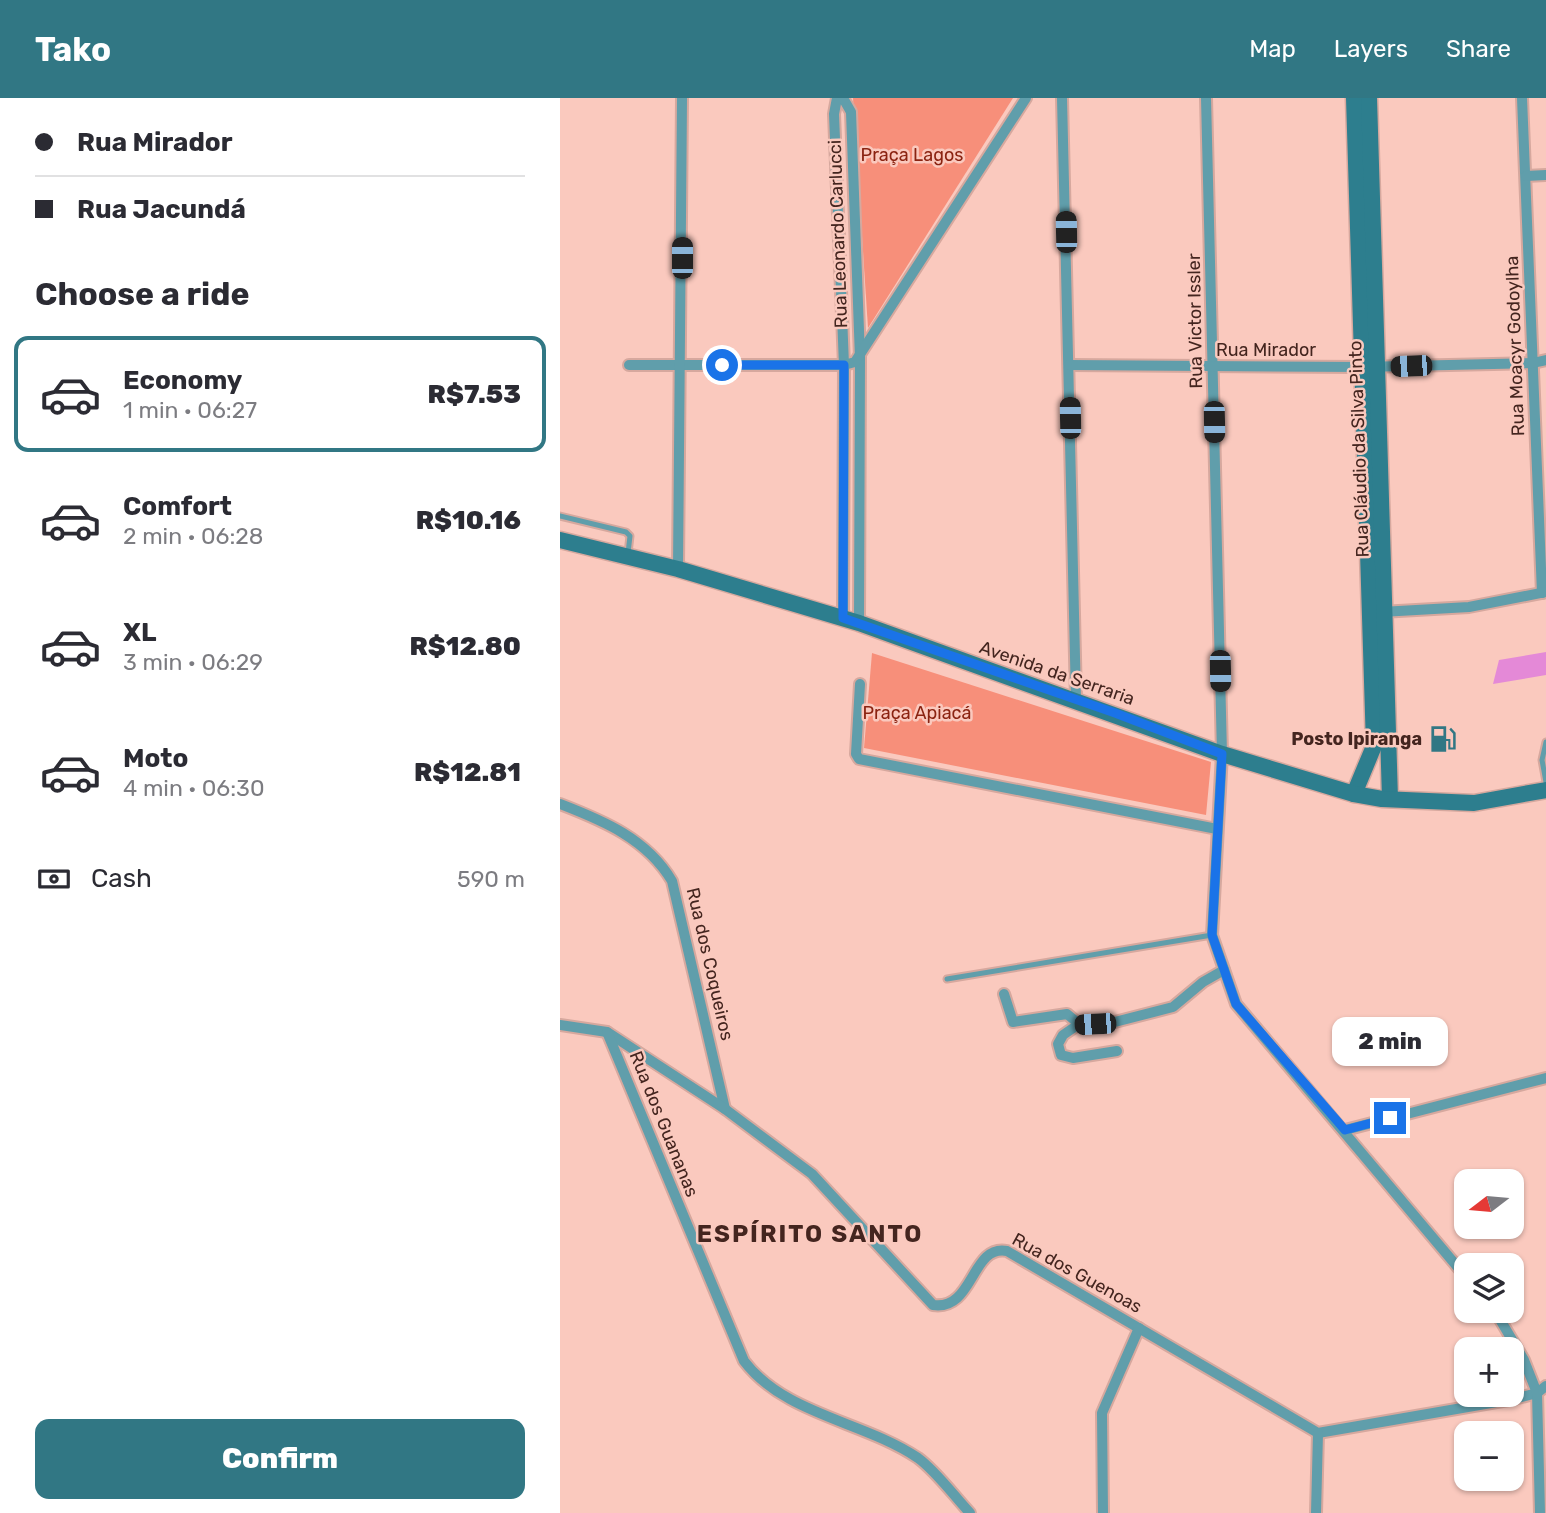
<!DOCTYPE html>
<meta charset="utf-8">
<style>
:root{--surface:#fff;--page:#f7f7f7;--text:#2b2b33;--muted:#7c7c81;--line:#e1e1e2;--accent:#317784}
body{margin:0;font-family:Rubik,sans-serif;background:var(--page);color:var(--text);height:100vh;display:flex;flex-direction:column;font-size:26px;white-space:nowrap}
*{box-sizing:border-box;margin:0}
p{font-size:23px;color:var(--muted)}
.icon{flex:none;width:38px;height:38px;fill:none;stroke:currentColor;stroke-width:2;stroke-linecap:round;stroke-linejoin:round}
.map{position:relative;flex:1;overflow:hidden}
.details{display:flex;flex-direction:column;background:var(--surface);width:560px}
.details>*{flex:none}
.top-card{display:grid;align-content:center;height:154px;padding:0 35px;background:var(--surface)}
.needle{width:46px;rotate:254deg}
.fabs{position:absolute;left:894px;top:1071px;display:grid;gap:14px}
.fabs a{display:grid;place-items:center;width:70px;height:70px;border-radius:14px;background:var(--surface);box-shadow:0 2px 5px #0004;font-size:35px}
.end{position:absolute;width:32px;height:32px;margin:-16px;border:9px solid #1a73e8;background:#fff;box-shadow:0 0 0 4px #fff}
.from{border-radius:50%}
.bubble{position:absolute;height:49px;border-radius:14px;background:var(--surface);box-shadow:0 2px 5px #0004;font-size:23px;font-weight:800;line-height:49px;text-align:center}
.car{position:absolute;width:21px;height:42px;margin:-21px -10px;border-radius:9px;box-shadow:0 0 5px 2px #0007;background:linear-gradient(#222 24%,#8ab4d8 0 40%,#222 0 76%,#8ab4d8 0 86%,#222 0)}
.top-card b{display:flex;align-items:center;gap:24px;height:66px;font-size:26px}
.top-card b+b{border-top:2px solid var(--line)}
.top-card i{width:18px;height:18px;background:var(--text)}
ul{padding:0;list-style:none}
li{display:flex;align-items:center;gap:21px;height:116px;margin:0 14px 10px;padding:0 21px;border:4px solid transparent;border-radius:14px}
li div{flex:1}
li b{display:block;font-size:26px}
li em{font-style:normal;font-weight:800}
li.selected{border-color:var(--accent)}
li>.icon{width:63px;height:63px;stroke-width:1.5}
h2{padding:0 35px;font-size:32px;line-height:84px}
.pay{display:flex;align-items:center;gap:18px;height:77px;padding:0 35px;font-size:26px}
.pay p{margin-inline-start:auto}
.cta{display:flex;gap:14px;margin-top:auto;padding:14px 35px}
.cta a{flex:1;height:80px;border-radius:14px;background:var(--accent);color:#fff;font-size:28px;font-weight:800;line-height:80px;text-align:center}
header{display:flex;align-items:center;gap:42px;box-sizing:border-box;height:98px;padding:0 35px;background:var(--accent);color:#fff}
header strong{font-size:33px}
nav{display:flex;gap:38px;margin-inline-start:auto;font-size:24px}
main{display:flex;flex:1;min-height:0}
.map>svg:first-child{display:block}
.green{fill:#f78f7a}
.water{fill:#e489d7}
.lines{fill:none;stroke-linecap:round;stroke-linejoin:round}
.lane-casing{stroke:#d6a89e;stroke-width:9}
.street-casing{stroke:#d6a89e;stroke-width:14}
.secondary-casing{stroke:#d6a89e;stroke-width:19}
.lane{stroke:#609eab;stroke-width:5}
.street{stroke:#609eab;stroke-width:10}
.secondary{stroke:#2d7e8e;stroke-width:16}
.route{stroke:#1a73e8;stroke-width:9}
.labels{text-anchor:middle;stroke-width:5;stroke-linejoin:round;paint-order:stroke}
.park-label{font-size:18px;fill:#8b2311;stroke:#fac9be}
.street-label{font-size:18px;fill:#44251f;stroke:#fac9be}
.poi-label{font-size:18px;font-weight:bold;fill:#44251f;stroke:#fac9be;text-anchor:end}
.district-label{font-size:24px;font-weight:bold;letter-spacing:2px;fill:#44251f;stroke:#fac9be}
</style>
<header>
<strong>Tako</strong>
<nav><a>Map</a><a>Layers</a><a>Share</a></nav>
</header>
<main>
<section class="details">
<div class="top-card">
<b><i class="from"></i>Rua Mirador</b>
<b><i></i>Rua Jacundá</b>
</div>
<h2>Choose a ride</h2>
<ul>
<li class="selected"><svg class="icon" aria-label="car" viewBox="0 0 24 24"><path d="M5 17H2v-5l4-1 3-4h7l3 4 3 1v5h-3M9 17h6M6 11h13"/><circle cx="7" cy="17" r="2"/><circle cx="17" cy="17" r="2"/></svg><div><b>Economy</b><p>1 min · 06:27</p></div><em>R$7.53</em></li>
<li><svg class="icon" aria-label="car" viewBox="0 0 24 24"><path d="M5 17H2v-5l4-1 3-4h7l3 4 3 1v5h-3M9 17h6M6 11h13"/><circle cx="7" cy="17" r="2"/><circle cx="17" cy="17" r="2"/></svg><div><b>Comfort</b><p>2 min · 06:28</p></div><em>R$10.16</em></li>
<li><svg class="icon" aria-label="car" viewBox="0 0 24 24"><path d="M5 17H2v-5l4-1 3-4h7l3 4 3 1v5h-3M9 17h6M6 11h13"/><circle cx="7" cy="17" r="2"/><circle cx="17" cy="17" r="2"/></svg><div><b>XL</b><p>3 min · 06:29</p></div><em>R$12.80</em></li>
<li><svg class="icon" aria-label="car" viewBox="0 0 24 24"><path d="M5 17H2v-5l4-1 3-4h7l3 4 3 1v5h-3M9 17h6M6 11h13"/><circle cx="7" cy="17" r="2"/><circle cx="17" cy="17" r="2"/></svg><div><b>Moto</b><p>4 min · 06:30</p></div><em>R$12.81</em></li>
</ul>
<div class="pay"><svg class="icon" aria-label="cash" viewBox="0 0 24 24"><path d="M3 7h18v10H3z"/><circle cx="12" cy="12" r="2"/></svg>Cash<p>590 m</p></div>
<div class="cta"><a>Confirm</a></div>
</section>
<div class="map">
<svg width="986" height="1415" viewBox="0 0 986 1415">
<rect width="100%" height="100%" fill="#fac9be"/>
<g class="green">
<polygon points="293,0 453,0 308,230"/>
<polygon points="312,555 651,664 646,717 304,650"/>
</g>
<polygon class="water" points="986,554 986,577 933,586 939,562"/>
<g class="lines">
<defs>
<g id="lane">
<polyline points="0,418 66,434 70,438 68,455"/>
<polyline points="986,644 982,662 986,684"/>
<polyline points="387,881 652,837"/>
</g>
<g id="street">
<polyline points="277,0 274,16 284,267 283,520"/>
<polyline points="283,0 291,14 300,260 299,525"/>
<polyline points="502,0 516,602"/>
<polyline points="646,0 662,656 652,837 676,906 906,1179"/>
<polyline points="962,0 982,495"/>
<polyline points="966,78 986,77"/>
<polyline points="69,267 284,267 295,264 466,0"/>
<polyline points="509,267 801,269 973,265 986,262"/>
<polyline points="118,471 122,0"/>
<polyline points="821,514 909,509 986,494"/>
<polyline points="300,586 296,656 299,661 657,731"/>
<path d="M0,706C44,723 87,741 112,783L165,1011"/>
<polyline points="444,896 453,924 507,916 519,926 551,925 613,909 643,884 664,872"/>
<polyline points="519,926 503,937 498,946 501,957 513,960 557,953"/>
<path d="M0,927L47,934L165,1011L252,1076L373,1207C414,1213 411,1146 447,1153L758,1335L954,1301L977,1295L986,1288"/>
<path d="M47,934L184,1263C225,1317 303,1323 358,1360C377,1374 394,1398 410,1415"/>
<polyline points="785,1032 986,980"/>
<polyline points="935,1213 964,1262 977,1295 980,1415"/>
<polyline points="543,1415 542,1315 579,1230"/>
<polyline points="756,1415 758,1335"/>
</g>
<g id="secondary">
<polyline points="794,0 814,648 794,696"/>
<polyline points="809,0 830,701"/>
<polyline points="0,442 118,471 299,525 662,656 794,696 822,701 914,705 986,692"/>
</g>
</defs>
<use href="#lane" class="lane-casing"/>
<use href="#street" class="street-casing"/>
<use href="#secondary" class="secondary-casing"/>
<use href="#lane" class="lane"/>
<use href="#street" class="street"/>
<use href="#secondary" class="secondary"/>
</g>
<g class="lines">
<polyline class="route" points="162,267 284,267 283,520 555,615 662,656 652,837 676,906 785,1032 830,1020"/>
</g>
<defs>
<symbol id="fuel-bare" viewBox="-9 -9 18 18"><path d="M-5.5-6h7V0h2V4h1.3V-2.5L3-4.5l.8-.8L6-3V5H2.5V1h-1V6h-7ZM-4.2-4.7v3.2H.2V-4.7Z" fill="#317784" stroke="#fac9be" stroke-width="2.5" paint-order="stroke"/></symbol>
</defs>
<g fill-rule="evenodd">
<use href="#fuel-bare" x="864" y="622" width="38" height="38"/>
</g>
<g class="labels">
<g class="park-label">
<text x="352" y="63">Praça Lagos</text>
<text x="357" y="621">Praça Apiacá</text>
</g>
<g class="street-label">
<text transform="translate(278 136) rotate(-92)" y="6">Rua Leonardo Carlucci</text>
<text transform="translate(635 223) rotate(-91)" y="6">Rua Victor Issler</text>
<text transform="translate(955 248) rotate(-92)" y="6">Rua Moacyr Godoylha</text>
<text x="706" y="258">Rua Mirador</text>
<text transform="translate(799 351) rotate(-92)" y="6">Rua Cláudio da Silva Pinto</text>
<text transform="translate(497 575) rotate(19)" y="6">Avenida da Serraria</text>
<text transform="translate(150 866) rotate(77)" y="6">Rua dos Coqueiros</text>
<text transform="translate(104 1026) rotate(68)" y="6">Rua dos Guananas</text>
<text transform="translate(517 1175) rotate(29)" y="6">Rua dos Guenoas</text>
</g>
<g class="poi-label">
<text x="862" y="647">Posto Ipiranga</text>
</g>
<g class="district-label">
<text x="250" y="1144">ESPÍRITO SANTO</text>
</g>
</g>
</svg>
<div class="fabs">
<a><svg class="needle" viewBox="-14 -14 28 28"><path d="M0-13l5 13h-10z" fill="#e53935"/><path d="M0 13l5-13h-10z" fill="#7c7c81"/></svg></a>
<a><svg class="icon" aria-label="layers" viewBox="0 0 24 24"><path d="M12 4l9 5-9 5-9-5zM3 14l9 5 9-5"/></svg></a>
<a>+</a>
<a>−</a>
</div>
<i class="end from" style="left:162px;top:267px"></i>
<i class="end" style="left:830px;top:1020px"></i>
<div class="bubble" style="left:772px;top:919px;width:116px">2 min</div>
<i class="car" style="left:506px;top:134px;rotate:359deg"></i>
<i class="car" style="left:122px;top:160px;rotate:0deg"></i>
<i class="car" style="left:851px;top:268px;rotate:268deg"></i>
<i class="car" style="left:510px;top:320px;rotate:359deg"></i>
<i class="car" style="left:654px;top:324px;rotate:179deg"></i>
<i class="car" style="left:660px;top:573px;rotate:179deg"></i>
<i class="car" style="left:535px;top:926px;rotate:267deg"></i>
</div>
</main>
